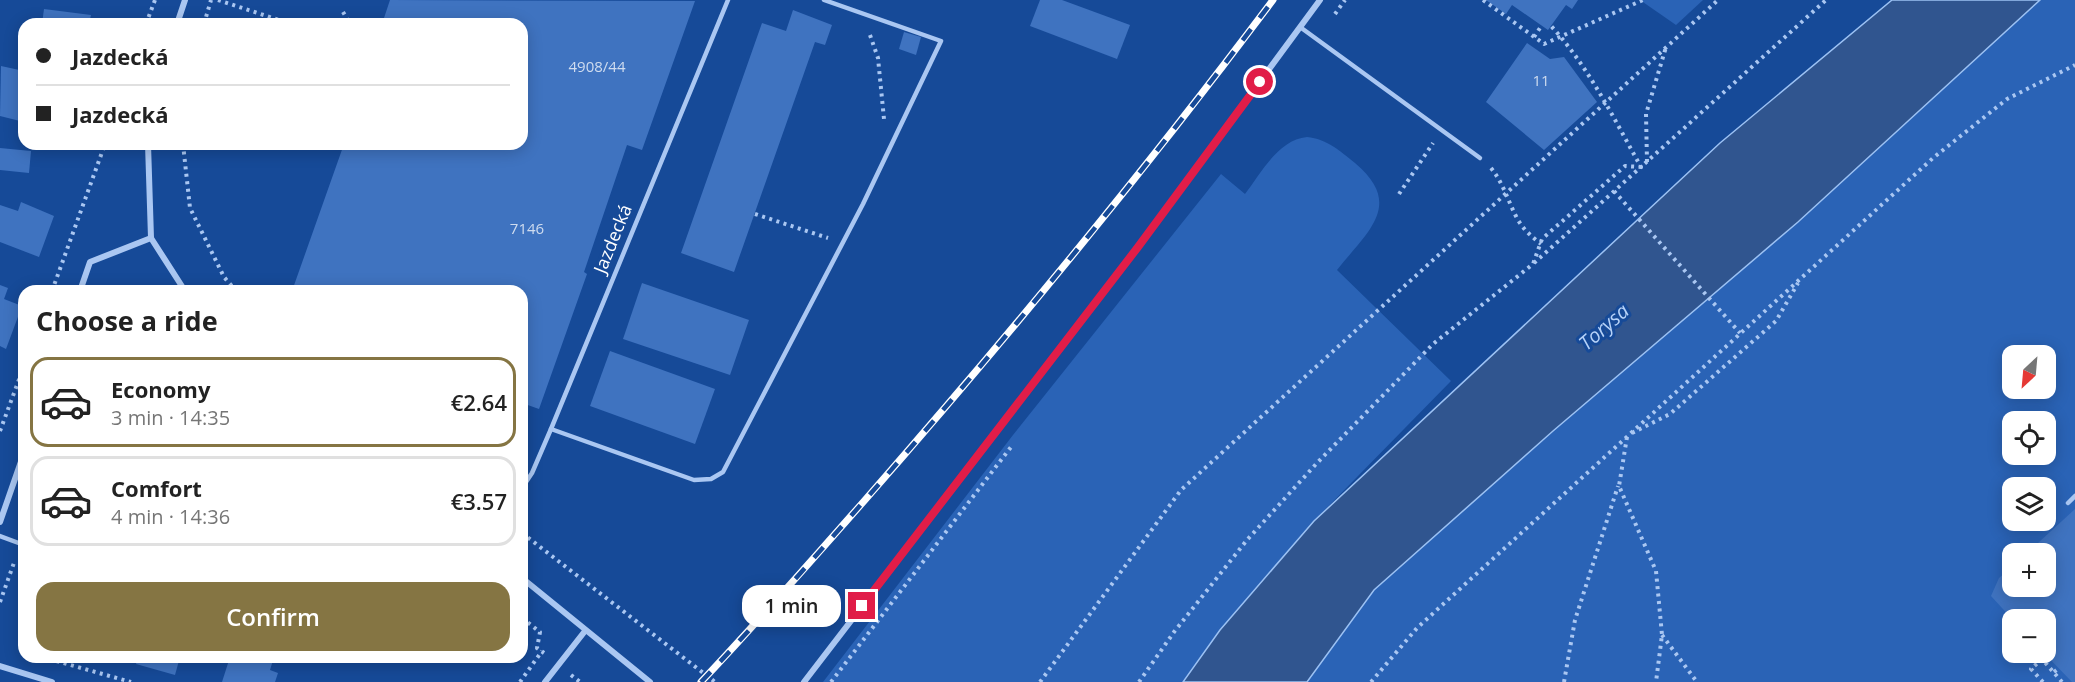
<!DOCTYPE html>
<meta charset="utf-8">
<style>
:root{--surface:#fff;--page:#f2f2f2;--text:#222;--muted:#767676;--line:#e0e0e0;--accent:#857543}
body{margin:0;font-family:"Open Sans",sans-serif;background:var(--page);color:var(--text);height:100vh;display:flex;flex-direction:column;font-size:22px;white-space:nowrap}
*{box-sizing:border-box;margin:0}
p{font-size:20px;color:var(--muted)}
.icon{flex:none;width:33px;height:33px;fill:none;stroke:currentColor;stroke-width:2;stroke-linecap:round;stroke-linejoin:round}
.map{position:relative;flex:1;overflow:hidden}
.panel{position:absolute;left:18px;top:285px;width:510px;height:378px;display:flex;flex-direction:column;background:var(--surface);border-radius:18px;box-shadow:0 3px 15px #0003}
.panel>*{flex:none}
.top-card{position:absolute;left:18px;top:18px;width:510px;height:132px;border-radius:18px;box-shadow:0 3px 15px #0003;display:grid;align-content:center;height:132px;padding:0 18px;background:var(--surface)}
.needle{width:39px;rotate:206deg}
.tools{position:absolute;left:2002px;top:345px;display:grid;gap:12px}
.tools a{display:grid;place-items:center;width:54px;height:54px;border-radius:12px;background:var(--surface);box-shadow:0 3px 15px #0003;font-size:30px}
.end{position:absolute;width:27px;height:27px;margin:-14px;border:8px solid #e11d48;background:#fff;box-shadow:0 0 0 3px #fff}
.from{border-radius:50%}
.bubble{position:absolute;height:42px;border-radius:18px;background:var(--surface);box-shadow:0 3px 15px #0003;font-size:20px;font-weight:600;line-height:42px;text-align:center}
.top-card b{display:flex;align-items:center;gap:21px;height:57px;font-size:22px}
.top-card b+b{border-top:2px solid var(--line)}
.top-card i{width:15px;height:15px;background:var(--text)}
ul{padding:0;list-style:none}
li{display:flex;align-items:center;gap:18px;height:90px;margin:0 12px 9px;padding:0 6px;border:3px solid var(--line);border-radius:18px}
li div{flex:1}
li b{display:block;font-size:22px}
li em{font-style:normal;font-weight:600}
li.active{border-color:var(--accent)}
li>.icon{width:54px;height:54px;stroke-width:1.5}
h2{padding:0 18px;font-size:27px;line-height:72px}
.cta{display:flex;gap:12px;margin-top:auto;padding:12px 18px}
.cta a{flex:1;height:69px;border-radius:18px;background:var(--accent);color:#fff;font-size:24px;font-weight:600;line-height:69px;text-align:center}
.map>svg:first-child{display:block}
.green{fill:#2a63b6;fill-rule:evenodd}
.water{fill:#30558f;stroke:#9cc2f4;stroke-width:1.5}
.building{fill:#3f73c0}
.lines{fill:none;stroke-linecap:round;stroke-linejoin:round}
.path{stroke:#aac7f2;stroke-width:4;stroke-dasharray:3 4.5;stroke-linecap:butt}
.service{stroke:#aac7f2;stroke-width:4.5}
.minor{stroke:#aac7f2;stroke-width:6}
.rail-casing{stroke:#fff;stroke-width:7}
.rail{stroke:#164a98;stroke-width:4.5;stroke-dasharray:14;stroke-linecap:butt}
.route{stroke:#e11d48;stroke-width:8}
.labels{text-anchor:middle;stroke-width:6;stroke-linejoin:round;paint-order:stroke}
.number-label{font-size:15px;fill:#cfdcef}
.street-label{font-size:18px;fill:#fff;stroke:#164a98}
.water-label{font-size:20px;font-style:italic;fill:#b6d2f8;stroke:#164a98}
</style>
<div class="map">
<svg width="2075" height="682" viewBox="0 0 2075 682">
<rect width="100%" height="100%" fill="#164a98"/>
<g class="green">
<polygon points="1640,0 1703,0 1676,25"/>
<path d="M2040,0H2075V682H1307L1374,590L1553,431L1798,222ZM2013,356H2046V388H2013ZM2013,422H2046V454H2013ZM2013,488H2046V520H2013ZM2013,554H2046V586H2013ZM2013,620H2046V652H2013Z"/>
<path d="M1307,137C1327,139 1340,151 1355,163C1405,205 1367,232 1337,270L1451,381L1311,524L1220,630L1183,682H823L1013,435L1221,174L1245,194C1262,172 1278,140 1307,137Z"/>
</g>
<polygon class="water" points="1892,0 2040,0 1798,222 1553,431 1374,590 1307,682 1183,682 1220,630 1314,521 1720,143"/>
<g class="building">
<polygon points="390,0 695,1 642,150 627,145 584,272 587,274 539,409 522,403 522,291 292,291 344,144 522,144 522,24 382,24"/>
<polygon points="1040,0 1062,0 1130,25 1117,59 1030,26"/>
<polygon points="1486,0 1578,0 1572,9 1566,5 1548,30 1512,5 1506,14"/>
<polygon points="44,9 91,15 89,24 42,24"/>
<polygon points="793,10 832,25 825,45 815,42 734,272 681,253 762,23 786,31"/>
<polygon points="904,32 921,37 916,55 899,49"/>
<polygon points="1527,43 1550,59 1564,57 1597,102 1544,150 1486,102"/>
<polygon points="1,66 24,71 24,122 0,116"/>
<polygon points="0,148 31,151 29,173 0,170"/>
<polygon points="21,202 54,216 39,257 0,242 0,205 18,211"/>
<polygon points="642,283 749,320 730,375 623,339"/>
<polygon points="0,285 8,288 4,299 22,306 6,349 0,346"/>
<polygon points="610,351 715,389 695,444 590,406"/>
<polygon points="2075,509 2075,682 2072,682 2043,652 2046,652 2046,620 2013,620 1991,596 1999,578 2013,566 2013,586 2046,586 2046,554 2026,554"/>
<polygon points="138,657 180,657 175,675 136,664"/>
<polygon points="230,657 274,657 270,670 278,673 275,682 222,682"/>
</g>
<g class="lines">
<g class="path">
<polyline points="218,0 291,24"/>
<polyline points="1483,0 1544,44 1643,0"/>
<polyline points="343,12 350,24"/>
<polyline points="1335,14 1345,0"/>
<polyline points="146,24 155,0"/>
<polyline points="204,24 211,0"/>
<polyline points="870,35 878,58 884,119"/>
<polyline points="1534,37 1542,25"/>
<polyline points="183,144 190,208 224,277 236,291"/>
<polyline points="1647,162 1646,114 1666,47"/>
<path d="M1491,168C1504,184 1508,202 1518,220C1524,230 1532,237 1541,244"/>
<polyline points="1614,191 1740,333"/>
<polyline points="1399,194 1433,143"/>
<polyline points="755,214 828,238"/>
<path d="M1534,263L1641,167C1614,119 1589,67 1551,26"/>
<polyline points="52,291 105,144"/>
<polyline points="0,431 24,366"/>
<polyline points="1632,433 1670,414 1776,321 1798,283"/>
<polyline points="1627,437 1619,486 1656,571 1662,635 1656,682"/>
<polyline points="522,533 715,682"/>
<polyline points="0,602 15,560"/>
<polyline points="522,618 540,632 537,648 544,653"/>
<polyline points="1662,635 1697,682"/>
<polyline points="42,657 131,682"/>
<polyline points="2054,672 2058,669"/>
<polyline points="571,675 580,682"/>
<polyline points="520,682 542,651"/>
<polyline points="831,682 1011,447"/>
<polyline points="1040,682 1181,490 1718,0"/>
<polyline points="1139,682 1174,632 1247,540 1317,463 1433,344 1533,264 1542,239 1625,166 1641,167 1826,0"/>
<polyline points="1371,682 1417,628 1933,158 2007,99 2075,65"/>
<polyline points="1564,682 1575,620 1618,486"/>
<polyline points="2043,682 2031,669 2042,659 2062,682"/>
</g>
<g class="service">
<polyline points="1300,27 1480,158"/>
<polyline points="551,429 694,480 711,479 723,472 863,204 941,41 824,0"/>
<polyline points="522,488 532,473 551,429 728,0"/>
<polyline points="2068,503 2075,496"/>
<polyline points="0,536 24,545"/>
</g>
<g class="minor">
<polyline points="177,24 185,0"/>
<polyline points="148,144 151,238"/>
<polyline points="151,238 185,291"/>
<polyline points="80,291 90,262 151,238"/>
<polyline points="0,522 24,453"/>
<polyline points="522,578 650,682"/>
<polyline points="0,666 52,682"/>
<polyline points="545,682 585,631"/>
<polyline points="804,682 1138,247 1320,0"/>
</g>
<defs>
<path id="rail" d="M701,682C757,623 811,561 865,500C1007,338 1144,172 1273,0"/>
</defs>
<use href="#rail" class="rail-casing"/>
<use href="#rail" class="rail"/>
</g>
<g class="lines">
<polyline class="route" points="862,606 1138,247 1260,82"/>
</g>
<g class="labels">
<g class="number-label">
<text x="597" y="72">4908/44</text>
<text x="1541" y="86">11</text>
<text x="527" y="234">7146</text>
</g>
<g class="street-label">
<text transform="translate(613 239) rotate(-68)" y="6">Jazdecká</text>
</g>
<g class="water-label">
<text transform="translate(1604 327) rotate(-41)" y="7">Torysa</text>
</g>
</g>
</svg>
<div class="tools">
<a><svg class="needle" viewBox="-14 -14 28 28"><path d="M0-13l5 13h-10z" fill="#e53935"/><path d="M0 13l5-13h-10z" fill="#767676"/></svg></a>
<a><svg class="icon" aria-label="locate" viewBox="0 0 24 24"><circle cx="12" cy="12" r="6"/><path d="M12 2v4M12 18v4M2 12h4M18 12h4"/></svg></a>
<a><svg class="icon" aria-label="layers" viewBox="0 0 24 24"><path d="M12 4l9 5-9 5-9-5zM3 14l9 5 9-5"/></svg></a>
<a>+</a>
<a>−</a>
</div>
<i class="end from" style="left:1260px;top:82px"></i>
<i class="end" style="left:862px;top:606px"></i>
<div class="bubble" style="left:742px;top:585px;width:99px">1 min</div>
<div class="top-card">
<b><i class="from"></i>Jazdecká</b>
<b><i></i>Jazdecká</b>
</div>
<section class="panel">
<h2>Choose a ride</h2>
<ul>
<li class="active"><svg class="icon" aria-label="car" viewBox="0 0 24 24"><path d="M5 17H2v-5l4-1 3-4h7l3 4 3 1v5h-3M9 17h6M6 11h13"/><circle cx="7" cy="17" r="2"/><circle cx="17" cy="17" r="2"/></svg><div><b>Economy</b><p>3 min · 14:35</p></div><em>€2.64</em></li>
<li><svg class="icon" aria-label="car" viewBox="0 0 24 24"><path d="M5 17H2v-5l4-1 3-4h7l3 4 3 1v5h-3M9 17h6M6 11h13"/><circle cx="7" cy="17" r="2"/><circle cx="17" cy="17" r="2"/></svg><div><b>Comfort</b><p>4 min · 14:36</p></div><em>€3.57</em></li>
</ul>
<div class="cta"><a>Confirm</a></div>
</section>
</div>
